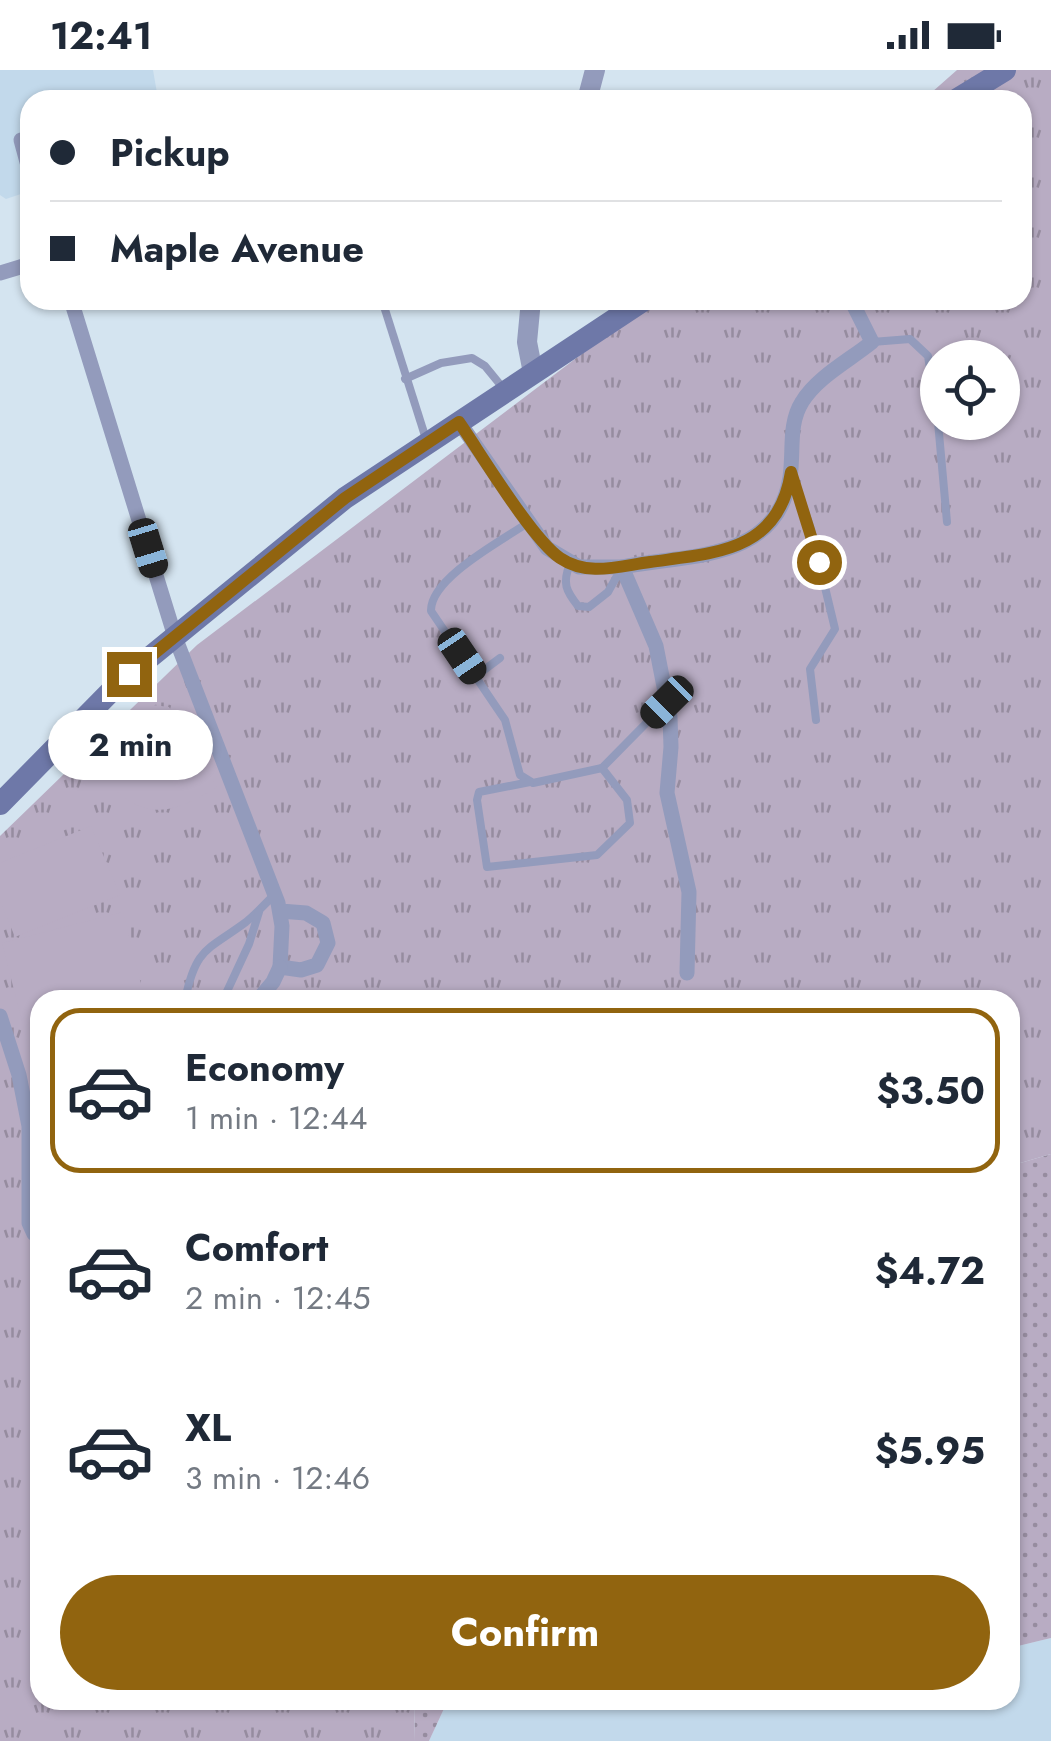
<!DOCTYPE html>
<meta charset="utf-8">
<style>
:root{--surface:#fff;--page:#f6f6f7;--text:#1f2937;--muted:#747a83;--line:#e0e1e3;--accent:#91640f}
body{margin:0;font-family:Jost,sans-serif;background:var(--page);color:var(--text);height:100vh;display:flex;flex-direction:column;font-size:38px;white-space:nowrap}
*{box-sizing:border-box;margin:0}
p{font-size:32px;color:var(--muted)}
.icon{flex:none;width:55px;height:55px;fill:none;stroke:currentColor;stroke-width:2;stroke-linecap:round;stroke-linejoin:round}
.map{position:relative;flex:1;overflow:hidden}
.side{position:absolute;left:30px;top:920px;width:990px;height:720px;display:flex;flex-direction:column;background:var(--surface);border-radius:30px;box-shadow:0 2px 8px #0004}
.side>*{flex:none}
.banner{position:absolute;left:20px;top:20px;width:1012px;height:220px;border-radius:30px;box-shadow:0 2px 8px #0004;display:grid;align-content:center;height:220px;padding:0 30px;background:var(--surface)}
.buttons{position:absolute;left:920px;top:270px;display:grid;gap:20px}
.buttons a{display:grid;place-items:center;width:100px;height:100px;border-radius:50%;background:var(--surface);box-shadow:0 2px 8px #0004;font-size:50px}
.end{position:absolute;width:45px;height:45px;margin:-22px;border:12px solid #91640f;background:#fff;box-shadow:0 0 0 5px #fff}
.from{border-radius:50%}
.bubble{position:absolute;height:70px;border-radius:35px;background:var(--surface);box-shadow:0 2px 8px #0004;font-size:32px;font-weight:700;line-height:70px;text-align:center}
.car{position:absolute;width:30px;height:60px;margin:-30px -15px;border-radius:12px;box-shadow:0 0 8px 2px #0007;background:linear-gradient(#222 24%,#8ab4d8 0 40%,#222 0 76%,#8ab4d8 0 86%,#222 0)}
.banner b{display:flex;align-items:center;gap:35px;height:95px;font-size:38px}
.banner b+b{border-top:2px solid var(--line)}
.banner i{width:25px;height:25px;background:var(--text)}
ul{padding:18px 0 0;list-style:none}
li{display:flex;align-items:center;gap:30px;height:165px;margin:0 20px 15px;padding:0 10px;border:5px solid transparent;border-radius:30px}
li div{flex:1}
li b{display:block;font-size:38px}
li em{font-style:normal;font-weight:700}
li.on{border-color:var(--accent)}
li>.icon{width:90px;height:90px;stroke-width:1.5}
.cta{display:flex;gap:20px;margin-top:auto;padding:20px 30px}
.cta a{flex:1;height:115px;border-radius:60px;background:var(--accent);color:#fff;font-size:40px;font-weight:700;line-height:115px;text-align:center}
.status{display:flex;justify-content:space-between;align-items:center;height:70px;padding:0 50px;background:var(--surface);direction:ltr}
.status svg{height:28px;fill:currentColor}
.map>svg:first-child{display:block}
.built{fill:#c2d9eb}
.grass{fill:url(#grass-dots)}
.park{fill:url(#park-tufts);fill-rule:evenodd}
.pitch{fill:#b8acc3}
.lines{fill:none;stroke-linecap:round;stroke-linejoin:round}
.service{stroke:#939bbc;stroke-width:8}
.minor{stroke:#939bbc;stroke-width:15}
.tertiary{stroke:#939bbc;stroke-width:20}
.secondary{stroke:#6e78a8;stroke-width:22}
.route{stroke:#91640f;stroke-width:12}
</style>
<div class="status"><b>12:41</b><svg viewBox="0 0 49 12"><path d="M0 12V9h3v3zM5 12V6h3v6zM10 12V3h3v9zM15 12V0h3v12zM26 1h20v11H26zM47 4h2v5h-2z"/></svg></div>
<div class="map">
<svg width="1051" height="1671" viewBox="0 0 1051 1671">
<defs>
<pattern id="grass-dots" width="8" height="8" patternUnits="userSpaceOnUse" patternTransform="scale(2.5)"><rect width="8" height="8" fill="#b8acc3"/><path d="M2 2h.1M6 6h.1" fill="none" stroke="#968c9f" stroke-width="1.8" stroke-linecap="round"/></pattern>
<pattern id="park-tufts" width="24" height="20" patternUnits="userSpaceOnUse" patternTransform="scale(2.5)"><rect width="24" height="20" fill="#b8acc3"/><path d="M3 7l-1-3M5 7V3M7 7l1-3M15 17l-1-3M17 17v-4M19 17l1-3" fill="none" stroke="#968c9f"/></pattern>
</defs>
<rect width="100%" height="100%" fill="#d4e4f0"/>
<g class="built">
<polygon points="0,0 153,0 157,23 142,30 30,30 30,121 6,129 0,125"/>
<polygon points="1051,1568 1051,1671 429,1671 448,1630 1010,1630 1010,1578"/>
</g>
<g class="grass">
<polygon points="1051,1084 1051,1568 1010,1578 1010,1096"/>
<polygon points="414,1630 448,1630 429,1671 415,1671"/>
</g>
<path class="park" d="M957,0H1051V1084L1010,1096V930H40V1630H414L415,1671H0V766L197,575L653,230H1022V30H923ZM938,288H1002V352H938Z"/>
<g class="pitch">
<path d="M153,635L169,637L217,717C156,756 130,744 89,689Z"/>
<polygon points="91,756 120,825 15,867 0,831 0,793"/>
<polygon points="123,842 145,930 40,930 40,1022 2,873"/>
</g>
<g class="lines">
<g class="service">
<polyline points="382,230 426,369"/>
<polyline points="872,272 910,269 928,286 938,350"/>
<polyline points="405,309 441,293 472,288 485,296 503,318"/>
<polyline points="938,352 947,452"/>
<polyline points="793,406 811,459 835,559 810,599 816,650"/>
<path d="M529,452C503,470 430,508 431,541L505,650L520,705L533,713L602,698L667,632"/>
<path d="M570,494C562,513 566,521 578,536L589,537L608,522L622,497"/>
<polyline points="476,606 500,588"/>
<polyline points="530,712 479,722 477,730 487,797 597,785 630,753 627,730 602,698"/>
<path d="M185,930C196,877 207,881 246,852C256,844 266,833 275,824"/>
<polyline points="223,930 249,874 259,842"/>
</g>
<g class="minor">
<polyline points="21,70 30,103"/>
<polyline points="0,203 30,194"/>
<polyline points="71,230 175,567 278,833 282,856 280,897 301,900 317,895 328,873 323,853 306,843 280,841"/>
<polyline points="459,352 547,478 579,497 622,497 656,576 670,647 671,677 667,723 689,822 687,903"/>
<path d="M622,497C686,484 777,493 790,407C794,382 788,354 802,332C817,307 850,290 872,272L851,230"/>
<polyline points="258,930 273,912 280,897"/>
<polyline points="0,946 19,1005 29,1056 29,1153 34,1164 40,1166"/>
</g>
<g class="tertiary">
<polyline points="587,30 595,0"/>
<polyline points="531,230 527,272 533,303"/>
</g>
<g class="secondary">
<polyline points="956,30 1005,0"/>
<polyline points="0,734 122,610 345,428 644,230"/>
</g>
</g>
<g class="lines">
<path class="route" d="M129,604L345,428L459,352C481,384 532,469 560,488C588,507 619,496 650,492C715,483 779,482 791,402L819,492"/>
</g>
</svg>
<div class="buttons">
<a><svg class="icon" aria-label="locate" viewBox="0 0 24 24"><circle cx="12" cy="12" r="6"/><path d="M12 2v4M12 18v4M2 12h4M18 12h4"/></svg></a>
</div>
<i class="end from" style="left:819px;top:492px"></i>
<i class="end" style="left:129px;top:604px"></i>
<div class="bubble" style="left:48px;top:640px;width:165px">2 min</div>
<i class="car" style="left:148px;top:478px;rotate:163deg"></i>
<i class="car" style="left:462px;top:586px;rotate:146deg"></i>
<i class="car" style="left:667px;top:632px;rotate:225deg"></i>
<div class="banner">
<b><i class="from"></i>Pickup</b>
<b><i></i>Maple Avenue</b>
</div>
<section class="side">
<ul>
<li class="on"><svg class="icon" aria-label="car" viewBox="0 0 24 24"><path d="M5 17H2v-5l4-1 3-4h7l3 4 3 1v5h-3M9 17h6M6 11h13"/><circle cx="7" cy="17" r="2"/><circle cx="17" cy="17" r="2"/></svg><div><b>Economy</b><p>1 min · 12:44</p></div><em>$3.50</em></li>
<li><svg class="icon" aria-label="car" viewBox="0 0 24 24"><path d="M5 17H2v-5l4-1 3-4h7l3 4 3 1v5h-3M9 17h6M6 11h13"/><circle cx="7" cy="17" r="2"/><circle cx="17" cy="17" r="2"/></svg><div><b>Comfort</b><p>2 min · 12:45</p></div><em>$4.72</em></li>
<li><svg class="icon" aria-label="car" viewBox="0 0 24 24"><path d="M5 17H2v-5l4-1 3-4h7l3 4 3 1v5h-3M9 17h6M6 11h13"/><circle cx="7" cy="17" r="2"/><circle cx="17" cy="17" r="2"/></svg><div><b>XL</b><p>3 min · 12:46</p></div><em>$5.95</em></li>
</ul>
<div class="cta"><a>Confirm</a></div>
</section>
</div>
